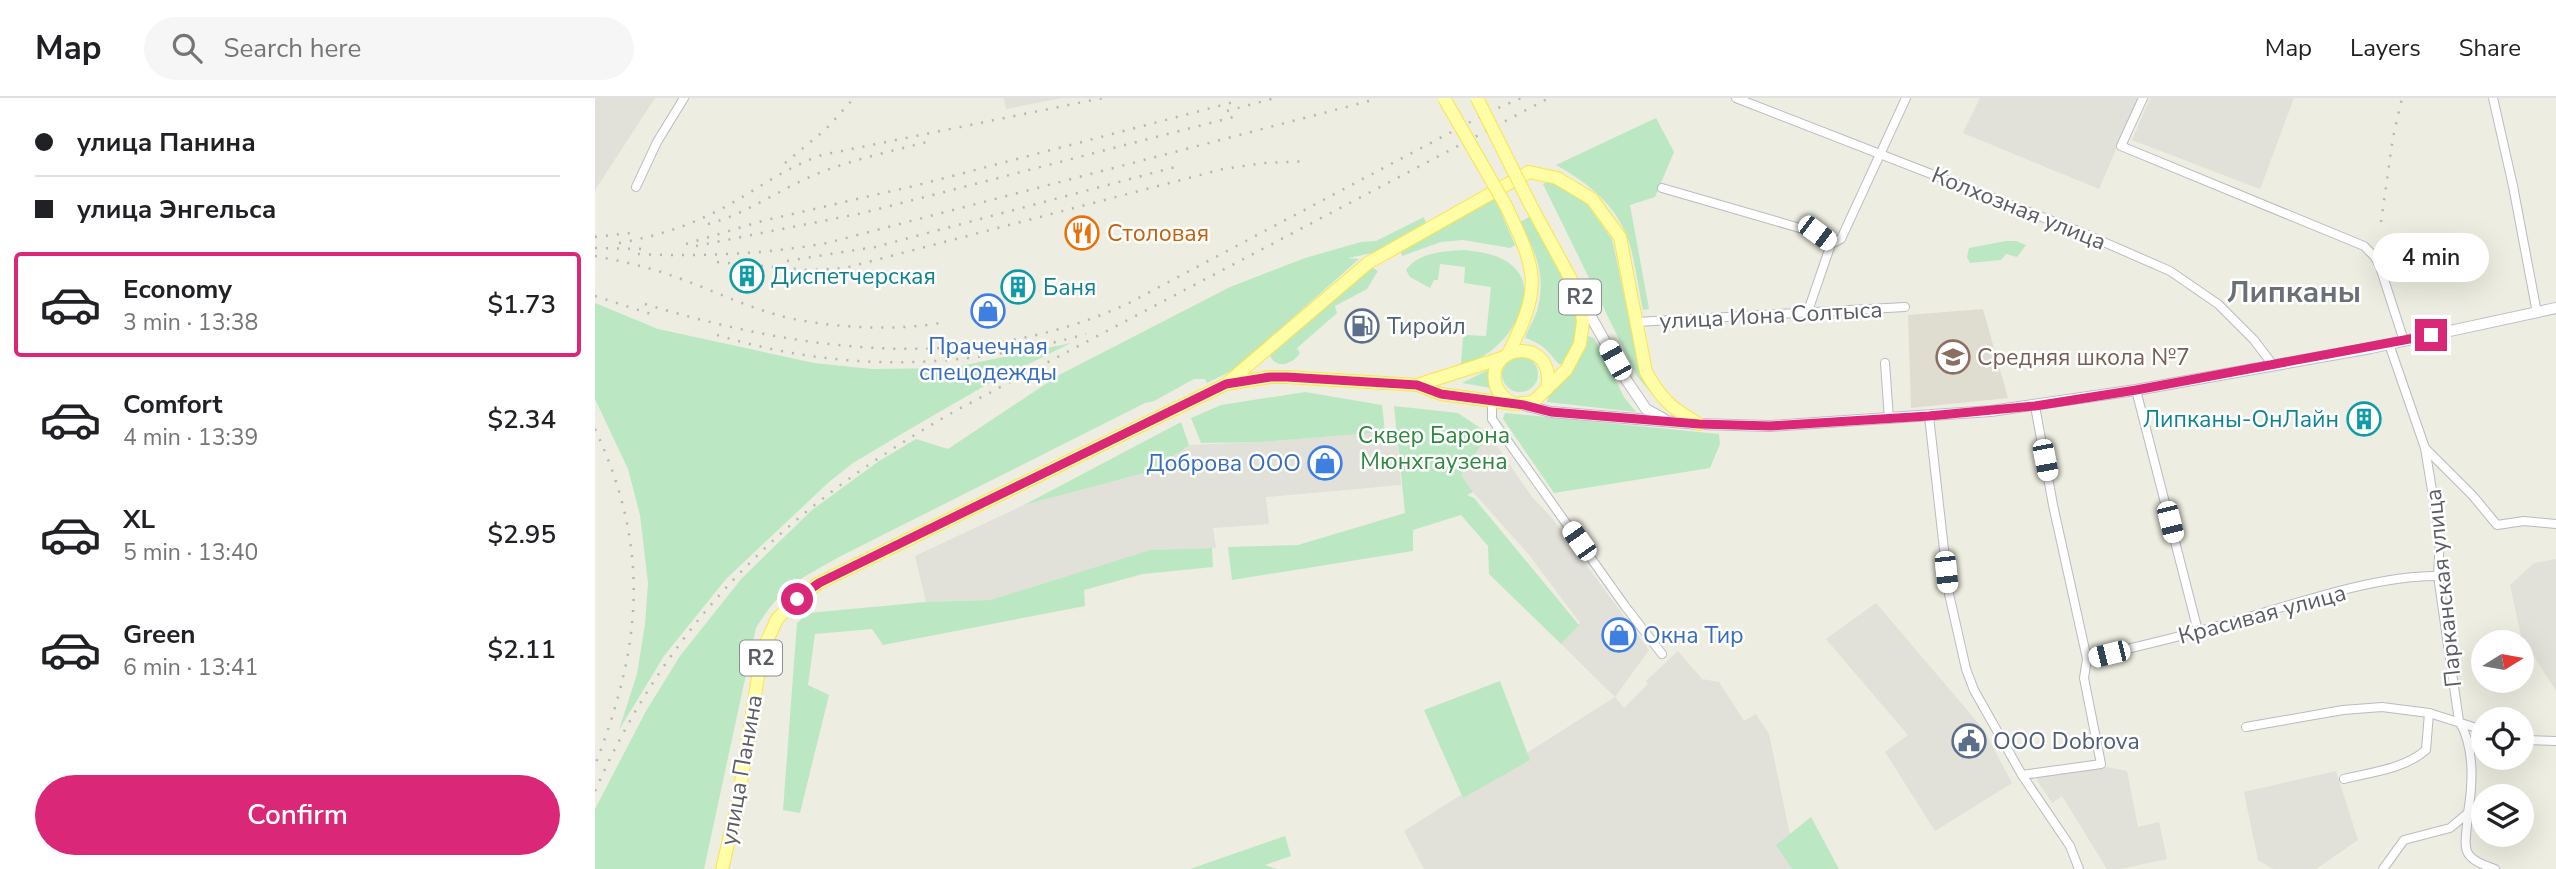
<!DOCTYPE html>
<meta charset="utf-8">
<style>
:root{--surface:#fff;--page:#f6f6f6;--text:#202124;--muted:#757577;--line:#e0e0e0;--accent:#db2777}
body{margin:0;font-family:"Nunito Sans",sans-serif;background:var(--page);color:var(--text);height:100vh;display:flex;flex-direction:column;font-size:26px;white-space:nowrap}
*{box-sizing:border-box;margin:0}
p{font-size:23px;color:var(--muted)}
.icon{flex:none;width:38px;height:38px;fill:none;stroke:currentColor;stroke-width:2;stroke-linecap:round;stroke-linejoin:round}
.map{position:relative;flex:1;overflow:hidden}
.panel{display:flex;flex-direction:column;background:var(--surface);width:595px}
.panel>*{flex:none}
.banner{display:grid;align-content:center;height:154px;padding:0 35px;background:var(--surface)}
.needle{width:46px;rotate:79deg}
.fabs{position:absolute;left:1876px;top:532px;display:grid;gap:14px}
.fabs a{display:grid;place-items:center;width:63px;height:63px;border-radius:50%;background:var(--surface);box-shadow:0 7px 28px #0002;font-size:35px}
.end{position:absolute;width:32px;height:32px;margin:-16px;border:9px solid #db2777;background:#fff;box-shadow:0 0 0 4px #fff}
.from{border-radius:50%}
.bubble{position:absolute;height:49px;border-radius:24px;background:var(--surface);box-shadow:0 7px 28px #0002;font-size:23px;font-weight:600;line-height:49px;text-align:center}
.car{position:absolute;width:21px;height:42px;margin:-21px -10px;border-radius:9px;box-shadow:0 0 5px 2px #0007;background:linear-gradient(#fff 24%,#345 0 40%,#fff 0 76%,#345 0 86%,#fff 0)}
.banner b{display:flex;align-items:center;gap:24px;height:66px;font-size:26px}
.banner b+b{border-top:2px solid var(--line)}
.banner i{width:18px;height:18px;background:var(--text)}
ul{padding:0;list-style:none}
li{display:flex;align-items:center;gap:21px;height:105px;margin:0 14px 10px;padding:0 21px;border:4px solid transparent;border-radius:7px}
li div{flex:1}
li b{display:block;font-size:26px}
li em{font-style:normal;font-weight:600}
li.on{border-color:var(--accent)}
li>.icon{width:63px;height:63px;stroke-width:1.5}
.action{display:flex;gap:14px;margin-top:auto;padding:14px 35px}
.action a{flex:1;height:80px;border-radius:42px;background:var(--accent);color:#fff;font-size:28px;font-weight:600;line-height:80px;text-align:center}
header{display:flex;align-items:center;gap:42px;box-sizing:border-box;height:98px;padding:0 35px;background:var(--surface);border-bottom:2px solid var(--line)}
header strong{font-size:33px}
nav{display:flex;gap:38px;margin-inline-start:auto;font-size:24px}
.search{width:490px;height:63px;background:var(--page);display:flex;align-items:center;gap:18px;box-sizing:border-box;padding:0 24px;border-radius:38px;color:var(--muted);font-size:26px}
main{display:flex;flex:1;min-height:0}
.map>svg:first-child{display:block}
.industrial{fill:#e1e0d9}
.education{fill:#deddd0}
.green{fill:#bbe8c2}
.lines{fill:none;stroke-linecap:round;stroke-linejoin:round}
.street-casing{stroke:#b9bbc1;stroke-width:10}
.secondary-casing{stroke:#bcbec6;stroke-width:12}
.primary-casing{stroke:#fce44c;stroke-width:14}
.street{stroke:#fff;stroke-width:8}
.secondary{stroke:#fff;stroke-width:10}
.primary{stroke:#fffda5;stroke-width:12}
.rail{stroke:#b5b6b6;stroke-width:2.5;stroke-dasharray:2 9;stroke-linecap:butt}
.primary-bridge-casing{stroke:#fce44c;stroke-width:14;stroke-linecap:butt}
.primary-bridge{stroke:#fffda5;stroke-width:12}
.route{stroke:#db2777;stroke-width:9}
.labels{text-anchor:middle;stroke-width:5;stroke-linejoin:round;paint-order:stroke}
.shield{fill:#fff;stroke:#8c8e92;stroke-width:2}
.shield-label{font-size:21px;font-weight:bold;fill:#5a5d63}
.street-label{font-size:23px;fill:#5a5d63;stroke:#fff}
.food-label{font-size:23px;fill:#c56008;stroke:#fff;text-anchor:start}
.culture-label{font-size:23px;fill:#0d838f;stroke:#fff;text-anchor:start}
.service-label{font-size:23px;fill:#4e5e75;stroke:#fff;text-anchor:start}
.shop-label{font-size:23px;fill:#366cbe;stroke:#fff}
.education-label{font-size:23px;fill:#785e54;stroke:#fff;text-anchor:start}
.park-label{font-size:23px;fill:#2e873f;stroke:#fff}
.district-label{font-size:30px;font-weight:bold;fill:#6b6f76;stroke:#fff}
</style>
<header>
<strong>Map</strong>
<div class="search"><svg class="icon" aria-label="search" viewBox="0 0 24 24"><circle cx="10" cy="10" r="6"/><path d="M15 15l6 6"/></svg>Search here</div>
<nav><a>Map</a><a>Layers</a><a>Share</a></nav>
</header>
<main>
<section class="panel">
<div class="banner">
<b><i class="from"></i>улица Панина</b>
<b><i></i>улица Энгельса</b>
</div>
<ul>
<li class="on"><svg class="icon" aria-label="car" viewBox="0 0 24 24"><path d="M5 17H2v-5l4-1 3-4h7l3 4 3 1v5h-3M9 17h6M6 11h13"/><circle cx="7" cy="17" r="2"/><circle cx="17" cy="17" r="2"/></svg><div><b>Economy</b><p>3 min · 13:38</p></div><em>$1.73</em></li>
<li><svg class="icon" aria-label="car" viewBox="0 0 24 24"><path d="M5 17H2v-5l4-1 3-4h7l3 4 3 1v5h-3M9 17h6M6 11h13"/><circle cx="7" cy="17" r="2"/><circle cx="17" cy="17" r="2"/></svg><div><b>Comfort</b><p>4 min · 13:39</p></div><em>$2.34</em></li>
<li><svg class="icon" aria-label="car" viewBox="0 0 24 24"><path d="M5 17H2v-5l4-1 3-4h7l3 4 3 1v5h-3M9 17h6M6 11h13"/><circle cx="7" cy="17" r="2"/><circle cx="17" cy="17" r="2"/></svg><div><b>XL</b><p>5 min · 13:40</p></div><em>$2.95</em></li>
<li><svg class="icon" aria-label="car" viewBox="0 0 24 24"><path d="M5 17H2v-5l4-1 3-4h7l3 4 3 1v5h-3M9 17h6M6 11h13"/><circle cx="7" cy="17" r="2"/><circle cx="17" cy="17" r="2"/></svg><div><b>Green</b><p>6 min · 13:41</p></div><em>$2.11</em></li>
</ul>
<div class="action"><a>Confirm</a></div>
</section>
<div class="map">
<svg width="1961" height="771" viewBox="0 0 1961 771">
<rect width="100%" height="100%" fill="#eeede1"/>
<g class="industrial">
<polygon points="0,0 60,0 0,92"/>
<polygon points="409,0 467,0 411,11"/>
<polygon points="1385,0 1543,0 1504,91 1368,35"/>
<polygon points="1555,0 1699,0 1665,91 1537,42"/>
<polygon points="801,333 806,387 671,399 674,426 618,430 621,450 555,452 395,502 331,504 320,458 429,407 557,373 594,347 666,344"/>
<polygon points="894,336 937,399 956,419 1054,552 1020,599 1029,610 1053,586 1051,583 1083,553 1107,581 1124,584 1149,623 1161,616 1174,636 1195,737 1182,747 1197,771 829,771 809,733 1020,599 966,546 985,525 935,458 878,394 866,377"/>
<polygon points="1961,461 1961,593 1926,538 1915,487 1939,465"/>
<polygon points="1281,505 1389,632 1417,685 1340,733 1290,654 1313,637 1231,541"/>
<polygon points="1506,668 1532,673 1543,729 1564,724 1572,761 1525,771 1512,771 1467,698 1457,705 1442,682 1443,677"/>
<polygon points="1741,673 1763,742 1721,771 1678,771 1663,762 1649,694"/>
</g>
<polygon class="education" points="1388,211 1413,300 1316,310 1313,217"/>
<g class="green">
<path d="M1061,20L1079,54L1060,99L1035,107L1054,211L1048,212C1043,189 1040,158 1031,136C1018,104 991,84 961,67Z"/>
<polygon points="952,84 961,86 992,106 1017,141 1046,276 1064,304 1042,278 948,86"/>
<polygon points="900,100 920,147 915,150 868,142 846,144 807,158 805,152"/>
<path d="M936,118C951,146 988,195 984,226C982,241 976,254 968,266H964C951,252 950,247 930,240C933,230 941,220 943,209C951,175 940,153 925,124Z"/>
<path d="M829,119L831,126L782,154L753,160L764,161L640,271L612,285L610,281H599L559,303L550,305L244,459C202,483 187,488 161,530L109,771H0V711L51,613L85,558L147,480L217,412L284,363L321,341L353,351L464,277L635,189L710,160L766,144L781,143Z"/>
<polygon points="1411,143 1421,143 1431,147 1422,159 1411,156 1406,162 1375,165 1372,159 1374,150"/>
<path d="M869,152C888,154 911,157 923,174C947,206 900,264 866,266L868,240L872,237L891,238L896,189L869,185L870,169L845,166L843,182H839L835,190L815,179L811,172C824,154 850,153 869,152Z"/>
<path d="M777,169L783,173L772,191L740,208L742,215L702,250L705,255C698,266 682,272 675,258L677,255Z"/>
<polygon points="0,205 63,231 219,265 277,271 356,270 476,245 391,287 315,331 258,365 234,384 131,481 69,558 24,632 42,576 50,526 53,485 45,417 33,371 0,301"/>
<polygon points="993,238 999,240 1029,299 1041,314 952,304 954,296 979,271"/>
<circle cx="925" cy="276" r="18"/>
<polygon points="893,272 896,290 867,285"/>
<polygon points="710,294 787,307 790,334 666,344 606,345 596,320 626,307"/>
<polygon points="799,308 863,315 894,336 866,377 878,394 872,397 879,400 984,527 966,546 894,476 893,448 866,417 818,432 818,453 637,482 633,449 703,447 810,415"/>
<polygon points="910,315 1124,336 1125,346 1115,370 959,395 908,321"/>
<polygon points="586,324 594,347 557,373 429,407"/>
<polygon points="617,450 618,469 548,476 489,492 490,508 288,547 277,531 220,536 213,587 234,597 205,715 188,712 202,525 213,515 331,504 395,502 555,452"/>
<polygon points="905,583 935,662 868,700 829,612"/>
<polygon points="1216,719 1244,771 1197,771 1181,747"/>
<polygon points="690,738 696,758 670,767 682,771 595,771"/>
</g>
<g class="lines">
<defs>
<g id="street">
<polyline points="1141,0 1488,135 1575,173 1623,206 1659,242 1678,267"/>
<polyline points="1548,0 1526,48 1769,148 1780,159 1785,169 1809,243"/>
<polyline points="1898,0 1918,88 1942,215"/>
<polyline points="41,89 62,44 89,0"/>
<polyline points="1067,90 1222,135 1236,146"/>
<polyline points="1213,213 1236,146 1246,141 1311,0"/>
<polyline points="1041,224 1310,209"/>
<polyline points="1290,265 1294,321"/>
<polyline points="1541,292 1603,533"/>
<polyline points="897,302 897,321 1030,508 1067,556"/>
<polyline points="1334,318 1354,496 1371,571 1379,592 1427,677 1475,748 1484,771"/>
<polyline points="1830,350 1878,398 1902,427 1929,423 1961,426"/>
<path d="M1492,561C1543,548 1594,537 1644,522C1703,505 1782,477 1843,478"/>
<polyline points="1651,629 1748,612 1787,609 1834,615 1888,632"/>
<polyline points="1927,642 1961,643"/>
<polyline points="1427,677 1506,666 1489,580 1492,561 1458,407 1440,308"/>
<path d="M1749,681C1777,674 1809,671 1831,652L1834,615"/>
<path d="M1873,715C1871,750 1862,759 1900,771"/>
<path d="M1788,771L1809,742L1855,730L1873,715C1878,685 1880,649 1864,623L1843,478L1845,440L1830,350L1794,246"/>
</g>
<g id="secondary">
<polyline points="986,201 1032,283 1051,311 1069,321"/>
<polyline points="929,307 956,314 1104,326 1175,328 1396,313 1541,292 1776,250 1961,210"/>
</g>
<g id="primary">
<path d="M911,108C943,175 947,189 913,256"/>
<path d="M631,286L773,165L934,74L962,80L997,101L1025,139L1051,274C1067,302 1076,310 1104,326"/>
<polyline points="822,287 907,260"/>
<path d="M917,305C908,300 902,294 900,284C893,244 962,239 952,291"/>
<polyline points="127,771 143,703 167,554 182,521 202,501 224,485 631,286 675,279 692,279 822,287 846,296 920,306 938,304 971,272 985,246 988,224 985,198 936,108"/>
</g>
</defs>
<use href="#street" class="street-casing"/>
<use href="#secondary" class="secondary-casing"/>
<use href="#primary" class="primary-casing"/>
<use href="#street" class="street"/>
<use href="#secondary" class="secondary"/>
<use href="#primary" class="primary"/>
<g class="rail">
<polyline points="632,13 680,0"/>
<polyline points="190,65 231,31 259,0"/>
<polyline points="1786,124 1798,39 1807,0"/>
<path d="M113,126C151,116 182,93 217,78C254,62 294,54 332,44"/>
<polyline points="0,139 35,135"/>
<path d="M24,145C58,139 91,129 122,113C158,95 188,70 227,57L508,0"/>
<polyline points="91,146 167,123 323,87 639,4"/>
<polyline points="101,148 268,115 646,17"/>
<polyline points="0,150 52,151"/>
<path d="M43,156C106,159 170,156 232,145L778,2"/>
<path d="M0,158C26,163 53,169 78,178C112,190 145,206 179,216C226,230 303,234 350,224"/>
<polyline points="192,163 280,149 584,68"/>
<polyline points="122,164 214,172 250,170 628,71 669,65 713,63"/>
<polyline points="0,198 59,217"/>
<path d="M50,206C208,254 380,277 534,205L894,14L926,0"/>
<path d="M122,237C249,275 364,272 491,236"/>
<path d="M0,331C56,451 47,547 0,667"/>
<path d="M0,693C77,518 197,405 362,312L954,0"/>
</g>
<defs>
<g id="primary-bridge">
<polyline points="849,0 911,108"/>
<polyline points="882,0 936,108"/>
</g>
</defs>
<use href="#primary-bridge" class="primary-bridge-casing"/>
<use href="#primary-bridge" class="primary-bridge"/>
</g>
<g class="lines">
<polyline class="route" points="202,501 224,485 631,286 675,279 692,279 822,287 846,296 929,307 956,314 1104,326 1175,328 1334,318 1440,308 1541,292 1836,237"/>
</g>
<defs>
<symbol id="restaurant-ring" viewBox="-11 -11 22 22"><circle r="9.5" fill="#fff" stroke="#e8710a" stroke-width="1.5"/><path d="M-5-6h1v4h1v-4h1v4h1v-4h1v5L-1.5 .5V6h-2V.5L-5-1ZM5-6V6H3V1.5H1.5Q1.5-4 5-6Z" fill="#e8710a"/></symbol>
<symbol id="building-ring" viewBox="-11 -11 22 22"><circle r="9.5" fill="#fff" stroke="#0f9aa8" stroke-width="1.5"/><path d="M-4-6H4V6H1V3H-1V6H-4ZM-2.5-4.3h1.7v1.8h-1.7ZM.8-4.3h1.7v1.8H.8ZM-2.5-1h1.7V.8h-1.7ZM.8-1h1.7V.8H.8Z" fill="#0f9aa8"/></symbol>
<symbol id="shop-ring" viewBox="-11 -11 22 22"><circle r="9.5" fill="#fff" stroke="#3f7fe0" stroke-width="1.5"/><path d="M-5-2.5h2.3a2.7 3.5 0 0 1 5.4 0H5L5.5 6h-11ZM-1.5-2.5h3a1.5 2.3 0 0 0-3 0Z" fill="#3f7fe0"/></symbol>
<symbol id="fuel-ring" viewBox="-11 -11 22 22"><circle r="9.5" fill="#fff" stroke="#5c6f8a" stroke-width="1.5"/><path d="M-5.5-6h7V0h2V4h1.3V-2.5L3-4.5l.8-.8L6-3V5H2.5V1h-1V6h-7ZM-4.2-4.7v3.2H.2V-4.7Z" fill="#5c6f8a"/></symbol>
<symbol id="school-ring" viewBox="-11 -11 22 22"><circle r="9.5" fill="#fff" stroke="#8d6e63" stroke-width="1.5"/><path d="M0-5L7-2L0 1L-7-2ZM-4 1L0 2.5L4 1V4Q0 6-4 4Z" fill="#8d6e63"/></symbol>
<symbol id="civic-ring" viewBox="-11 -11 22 22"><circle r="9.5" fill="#fff" stroke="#5c6f8a" stroke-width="1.5"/><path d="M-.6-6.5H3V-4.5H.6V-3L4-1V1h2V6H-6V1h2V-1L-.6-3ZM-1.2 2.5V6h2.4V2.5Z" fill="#5c6f8a"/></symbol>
</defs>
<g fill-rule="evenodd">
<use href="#restaurant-ring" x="468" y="116" width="38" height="38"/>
<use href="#building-ring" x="133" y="159" width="38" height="38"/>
<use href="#building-ring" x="404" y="170" width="38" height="38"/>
<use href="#shop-ring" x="374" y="194" width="38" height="38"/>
<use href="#fuel-ring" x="748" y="209" width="38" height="38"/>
<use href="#school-ring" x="1339" y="240" width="38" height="38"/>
<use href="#building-ring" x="1750" y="302" width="38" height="38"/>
<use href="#shop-ring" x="711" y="346" width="38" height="38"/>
<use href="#shop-ring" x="1005" y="518" width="38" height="38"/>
<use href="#civic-ring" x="1355" y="624" width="38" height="38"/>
</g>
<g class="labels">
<g class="shield">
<rect x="964" y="181.5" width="42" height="35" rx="5"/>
<rect x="145" y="542.5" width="42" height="35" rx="5"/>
</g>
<g class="shield-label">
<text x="985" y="206">R2</text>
<text x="166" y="567">R2</text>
</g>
<g class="street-label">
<text transform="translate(1424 110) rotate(22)" y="8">Колхозная улица</text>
<text transform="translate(1176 217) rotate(-3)" y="8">улица Иона Солтыса</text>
<text transform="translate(1848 490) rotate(-96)" y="8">Парканская улица</text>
<text transform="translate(1667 516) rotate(-15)" y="8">Красивая улица</text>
<text transform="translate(146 672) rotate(-80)" y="8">улица Панина</text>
</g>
<g class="food-label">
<text x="512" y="143">Столовая</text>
</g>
<g class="culture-label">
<text x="176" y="186">Диспетчерская</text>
<text x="448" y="197">Баня</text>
<text x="1744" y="329" text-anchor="end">Липканы-ОнЛайн</text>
</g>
<g class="service-label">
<text x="792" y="236">Тиройл</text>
<text x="1398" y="651">OOO Dobrova</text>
</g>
<g class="shop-label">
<text x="393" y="256">Прачечная<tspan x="393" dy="26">спецодежды</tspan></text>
<text x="706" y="373" text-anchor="end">Доброва ООО</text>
<text x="1048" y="545" text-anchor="start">Окна Тир</text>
</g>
<g class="education-label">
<text x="1382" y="267">Средняя школа №7</text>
</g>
<g class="park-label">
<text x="839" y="345">Сквер Барона<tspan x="839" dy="26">Мюнхгаузена</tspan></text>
</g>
<g class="district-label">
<text x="1699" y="204">Липканы</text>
</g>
</g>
</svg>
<div class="fabs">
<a><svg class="needle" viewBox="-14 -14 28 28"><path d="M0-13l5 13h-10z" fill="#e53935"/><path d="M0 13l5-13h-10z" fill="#757577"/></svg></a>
<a><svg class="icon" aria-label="locate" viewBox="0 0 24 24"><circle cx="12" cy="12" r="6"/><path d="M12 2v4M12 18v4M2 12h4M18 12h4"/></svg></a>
<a><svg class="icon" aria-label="layers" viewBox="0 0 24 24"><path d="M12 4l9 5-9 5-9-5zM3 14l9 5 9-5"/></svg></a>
</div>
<i class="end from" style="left:202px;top:501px"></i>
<i class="end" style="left:1836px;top:237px"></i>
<div class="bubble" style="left:1778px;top:135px;width:116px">4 min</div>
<i class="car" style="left:1222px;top:135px;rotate:127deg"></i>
<i class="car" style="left:1020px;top:262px;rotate:331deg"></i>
<i class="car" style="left:1450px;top:362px;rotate:169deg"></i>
<i class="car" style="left:1575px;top:424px;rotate:166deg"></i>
<i class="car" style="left:984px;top:443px;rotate:325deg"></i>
<i class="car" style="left:1351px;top:474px;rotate:174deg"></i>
<i class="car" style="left:1514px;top:556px;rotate:256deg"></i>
</div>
</main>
